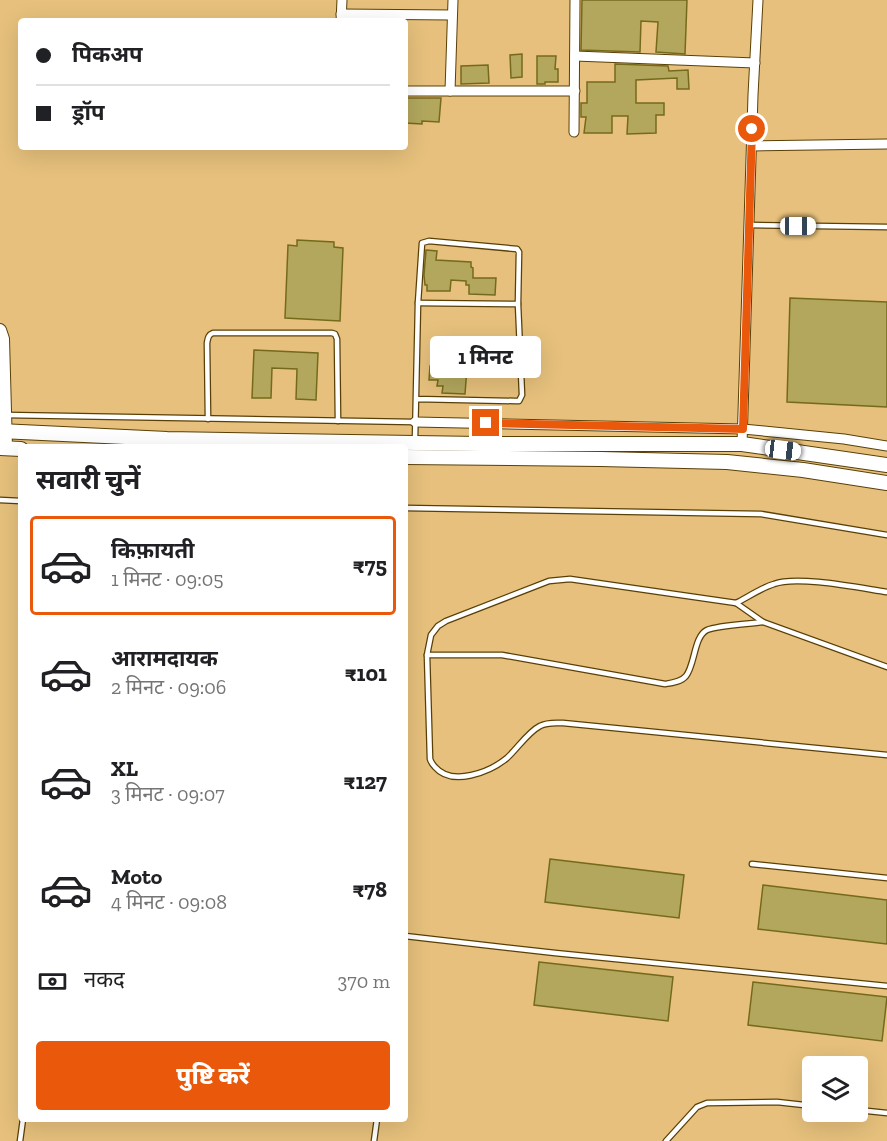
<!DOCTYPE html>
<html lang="hi">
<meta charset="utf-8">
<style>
:root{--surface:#fff;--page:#f2f2f2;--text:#202124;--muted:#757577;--line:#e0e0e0;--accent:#ea580c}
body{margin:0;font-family:"Zilla Slab","Noto Sans Devanagari",serif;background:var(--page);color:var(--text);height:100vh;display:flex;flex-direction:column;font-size:22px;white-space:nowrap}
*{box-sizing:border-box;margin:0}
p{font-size:20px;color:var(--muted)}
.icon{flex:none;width:33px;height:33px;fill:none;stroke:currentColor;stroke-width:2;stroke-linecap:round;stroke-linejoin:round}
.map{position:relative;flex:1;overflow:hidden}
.sheet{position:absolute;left:18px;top:444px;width:390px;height:678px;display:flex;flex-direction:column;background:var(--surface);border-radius:6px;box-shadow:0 6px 24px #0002}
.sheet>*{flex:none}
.guide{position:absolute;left:18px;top:18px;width:390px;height:132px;border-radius:6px;box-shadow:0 6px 24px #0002;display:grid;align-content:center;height:132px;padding:0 18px;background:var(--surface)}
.controls{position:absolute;left:802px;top:1056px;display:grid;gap:12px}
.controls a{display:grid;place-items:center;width:66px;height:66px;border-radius:6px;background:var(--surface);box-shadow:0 6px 24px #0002;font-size:30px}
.end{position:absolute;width:27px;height:27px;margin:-14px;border:8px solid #ea580c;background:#fff;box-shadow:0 0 0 3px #fff}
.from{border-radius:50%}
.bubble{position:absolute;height:42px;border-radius:6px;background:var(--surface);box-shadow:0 6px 24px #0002;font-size:20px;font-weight:800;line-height:42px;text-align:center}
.car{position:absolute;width:18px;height:36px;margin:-18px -9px;border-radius:8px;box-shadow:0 0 4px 2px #0007;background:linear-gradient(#fff 24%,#345 0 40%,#fff 0 76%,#345 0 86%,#fff 0)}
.guide b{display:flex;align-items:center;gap:21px;height:57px;font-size:22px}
.guide b+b{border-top:2px solid var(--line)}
.guide i{width:15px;height:15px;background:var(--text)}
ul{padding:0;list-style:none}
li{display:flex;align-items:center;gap:18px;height:99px;margin:0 12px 9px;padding:0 6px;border:3px solid transparent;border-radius:6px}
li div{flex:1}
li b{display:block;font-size:22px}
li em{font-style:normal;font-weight:800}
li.selected{border-color:var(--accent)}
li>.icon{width:54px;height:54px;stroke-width:1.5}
h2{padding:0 18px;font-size:27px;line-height:72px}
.pay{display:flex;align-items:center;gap:15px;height:66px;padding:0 18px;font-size:22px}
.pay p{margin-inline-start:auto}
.cta{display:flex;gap:12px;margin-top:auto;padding:12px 18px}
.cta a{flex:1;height:69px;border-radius:6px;background:var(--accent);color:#fff;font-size:24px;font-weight:800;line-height:69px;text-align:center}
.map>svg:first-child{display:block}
.building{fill:#b2a75d;stroke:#756a1c;stroke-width:1.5}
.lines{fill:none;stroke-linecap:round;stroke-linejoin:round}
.service-casing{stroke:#5a4006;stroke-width:7}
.minor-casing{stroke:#5a4006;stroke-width:11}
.tertiary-casing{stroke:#5a4006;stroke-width:14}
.secondary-casing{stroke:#5a4006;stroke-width:16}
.service{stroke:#fff;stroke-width:4.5}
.minor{stroke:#fff;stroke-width:9}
.tertiary{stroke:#fff;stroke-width:12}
.secondary{stroke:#fff;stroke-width:14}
.route{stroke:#ea580c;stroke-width:8}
</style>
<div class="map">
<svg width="887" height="1141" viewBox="0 0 887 1141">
<rect width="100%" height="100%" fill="#e6c07c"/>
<g class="building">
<polygon points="582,0 687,0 685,54 656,52 658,22 641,21 640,52 581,50"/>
<polygon points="522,54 522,77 511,78 510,55"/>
<polygon points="537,56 556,56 555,69 558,69 558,82 545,82 545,84 537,84"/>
<polygon points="615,64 668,66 669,71 688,70 689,89 677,89 677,78 636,80 636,103 664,103 664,115 656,115 656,133 627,134 628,116 612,116 612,133 584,133 586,117 581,117 581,103 587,103 587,82 615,82"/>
<polygon points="488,65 489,83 461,84 461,66"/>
<polygon points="405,98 441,98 439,122 422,121 422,124 405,123"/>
<polygon points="297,240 334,242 334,247 343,248 340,321 285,318 288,245 297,246"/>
<polygon points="426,250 437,251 436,260 471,262 471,267 473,268 473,278 496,278 495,295 469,294 469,285 466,285 466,281 451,280 450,291 427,291 427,285 425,285 424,275"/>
<polygon points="790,298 887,302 887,407 787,402"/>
<polygon points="254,350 318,353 316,400 296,399 297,369 272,368 271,398 252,398"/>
<polygon points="430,366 467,368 465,394 442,393 443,386 437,386 438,380 429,380"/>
<polygon points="550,859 684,875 679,918 545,902"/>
<polygon points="763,885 887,900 887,944 758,929"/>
<polygon points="539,962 673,977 668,1021 534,1005"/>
<polygon points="753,982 887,997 882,1041 748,1025"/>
</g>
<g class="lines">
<defs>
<g id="service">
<polyline points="749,225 887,227"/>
<polyline points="418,303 518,304"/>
<polyline points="6,415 414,422"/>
<path d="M208,419L207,343C208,338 208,335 213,333H332L335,334L337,339L338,421"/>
<polyline points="415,440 418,303 422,243 429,241 517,249 519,252 518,304 522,395 519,401 516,401 416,399"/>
<polyline points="0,500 21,501"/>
<polyline points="405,508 761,514 887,535"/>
<path d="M736,603C748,597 761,588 774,584C797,575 860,588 887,592"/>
<path d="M427,655H502L665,684C672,683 681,682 686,676C695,665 694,636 707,630C718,625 749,624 763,622"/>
<path d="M887,667L763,622L736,603L570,579L549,581L446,621L438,626L431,635L427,655L430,759C431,762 433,765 435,767C452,787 490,772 507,758C517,749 528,732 540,726C547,722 555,723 563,723L887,755"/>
<polyline points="752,864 887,878"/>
<polyline points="405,936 555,953 887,986"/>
<polyline points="858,1110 887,1113"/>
<polyline points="20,1141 23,1119"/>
<polyline points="374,1141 377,1119"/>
<polyline points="666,1141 697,1107 707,1103 777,1102 813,1106"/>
</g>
<g id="minor">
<polyline points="341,14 452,15"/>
<polyline points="341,21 342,0"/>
<polyline points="575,56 755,63"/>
<polyline points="405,91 575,91"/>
<polyline points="450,91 453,0"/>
<polyline points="574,132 575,0"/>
<polyline points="752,146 887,144"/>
<polyline points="415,422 743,429 844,439 887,446"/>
<polyline points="742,444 753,95 758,0"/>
</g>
<polyline id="tertiary" points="0,330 3,339 6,448"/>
<g id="secondary">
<polyline points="0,431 167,439 479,444 742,444 887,465"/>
<polyline points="0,448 21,449"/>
<polyline points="405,457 601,459 727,462 803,470 887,483"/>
</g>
</defs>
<use href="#service" class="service-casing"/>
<use href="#minor" class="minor-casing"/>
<use href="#tertiary" class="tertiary-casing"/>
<use href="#secondary" class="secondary-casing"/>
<use href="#service" class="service"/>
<use href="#minor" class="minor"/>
<use href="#tertiary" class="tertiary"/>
<use href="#secondary" class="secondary"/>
</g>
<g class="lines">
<polyline class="route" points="486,423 743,429 752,129"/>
</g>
</svg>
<div class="controls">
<a><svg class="icon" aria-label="layers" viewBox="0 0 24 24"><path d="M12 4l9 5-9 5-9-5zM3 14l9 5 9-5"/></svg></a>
</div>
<i class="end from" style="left:752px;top:129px"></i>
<i class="end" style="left:486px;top:423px"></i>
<div class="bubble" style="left:430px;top:336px;width:111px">1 मिनट</div>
<i class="car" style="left:798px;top:226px;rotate:90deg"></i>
<i class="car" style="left:783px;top:450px;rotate:97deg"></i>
<div class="guide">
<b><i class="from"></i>पिकअप</b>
<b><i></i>ड्रॉप</b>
</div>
<section class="sheet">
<h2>सवारी चुनें</h2>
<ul>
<li class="selected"><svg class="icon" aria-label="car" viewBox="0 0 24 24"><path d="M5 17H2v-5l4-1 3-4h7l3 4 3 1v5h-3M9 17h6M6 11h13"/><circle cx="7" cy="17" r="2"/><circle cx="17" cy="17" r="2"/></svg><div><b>किफ़ायती</b><p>1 मिनट · 09:05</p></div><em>₹75</em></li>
<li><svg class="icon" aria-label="car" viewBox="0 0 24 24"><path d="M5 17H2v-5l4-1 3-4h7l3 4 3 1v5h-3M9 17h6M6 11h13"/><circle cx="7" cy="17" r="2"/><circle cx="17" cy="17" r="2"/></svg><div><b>आरामदायक</b><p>2 मिनट · 09:06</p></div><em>₹101</em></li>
<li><svg class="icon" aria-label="car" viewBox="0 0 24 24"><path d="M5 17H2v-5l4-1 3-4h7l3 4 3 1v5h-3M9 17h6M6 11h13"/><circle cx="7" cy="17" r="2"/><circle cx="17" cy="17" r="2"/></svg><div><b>XL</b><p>3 मिनट · 09:07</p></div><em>₹127</em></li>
<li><svg class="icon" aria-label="car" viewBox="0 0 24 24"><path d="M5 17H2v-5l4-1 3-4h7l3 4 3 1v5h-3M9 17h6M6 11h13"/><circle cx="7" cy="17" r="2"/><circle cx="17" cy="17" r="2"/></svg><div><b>Moto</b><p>4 मिनट · 09:08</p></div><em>₹78</em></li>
</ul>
<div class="pay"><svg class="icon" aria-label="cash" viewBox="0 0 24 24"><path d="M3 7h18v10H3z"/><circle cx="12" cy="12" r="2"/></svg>नकद<p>370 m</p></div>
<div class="cta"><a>पुष्टि करें</a></div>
</section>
</div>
